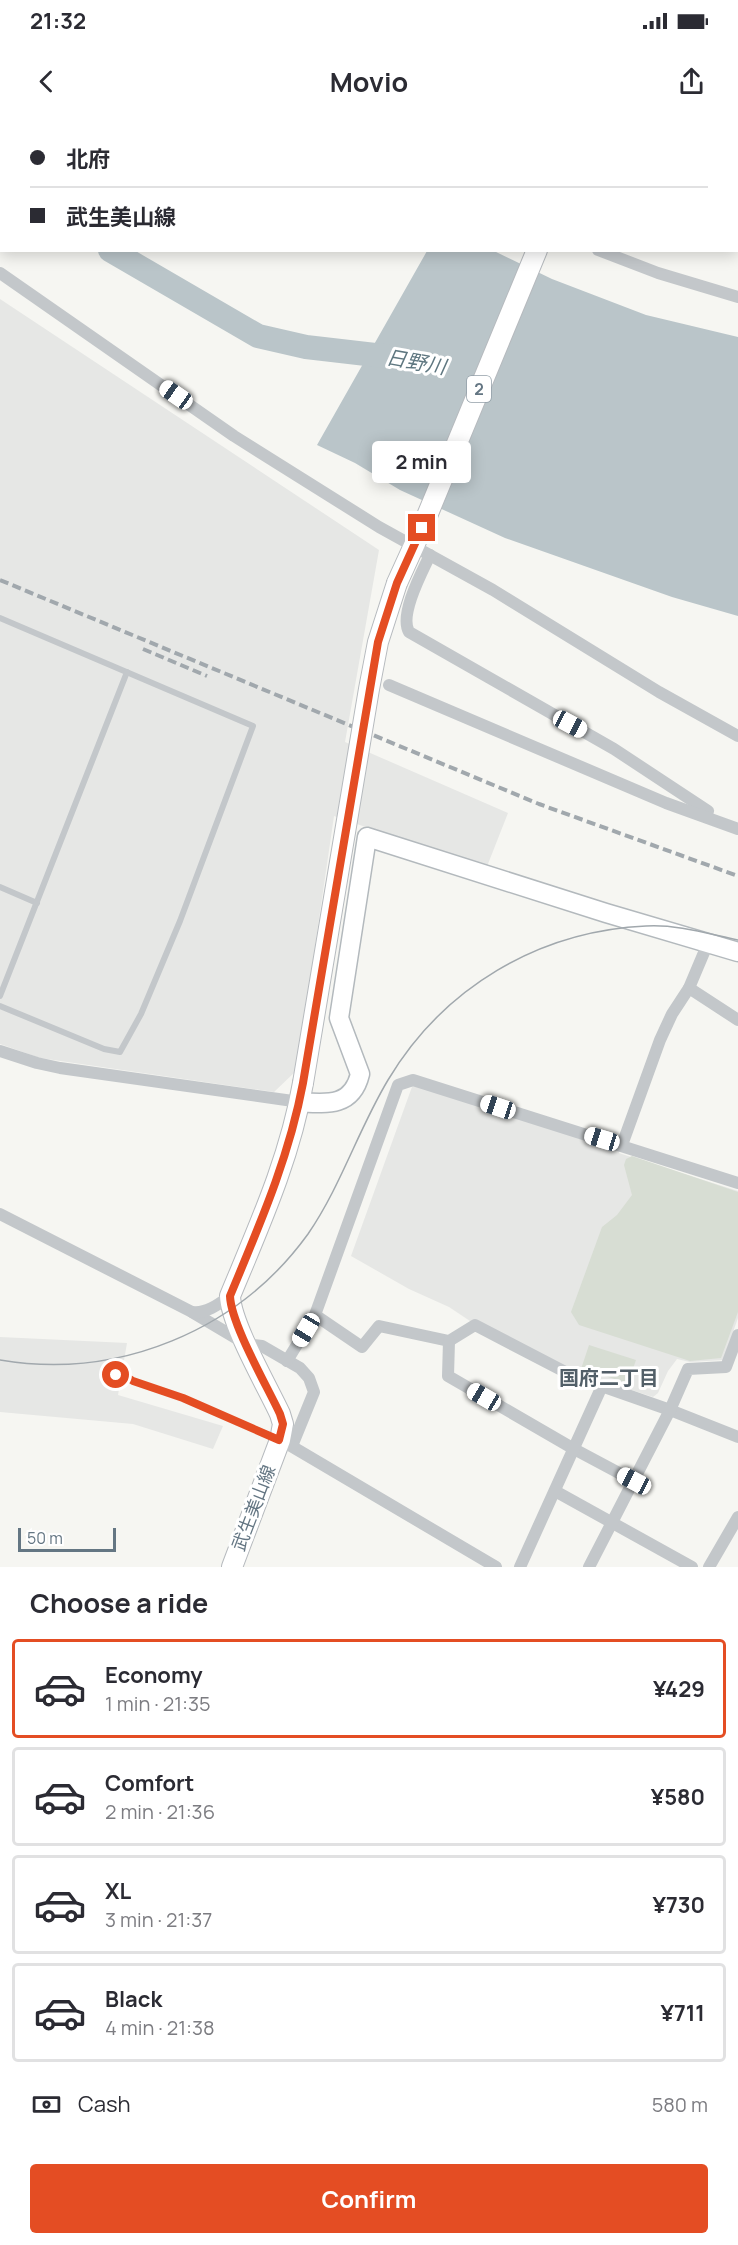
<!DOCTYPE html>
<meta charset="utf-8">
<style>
:root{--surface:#fff;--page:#f2f2f3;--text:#2b2b33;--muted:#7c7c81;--line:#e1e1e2;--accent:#e44d23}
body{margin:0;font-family:Manrope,"Noto Sans JP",sans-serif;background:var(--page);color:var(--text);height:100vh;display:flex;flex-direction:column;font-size:22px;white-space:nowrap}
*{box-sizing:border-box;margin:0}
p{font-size:20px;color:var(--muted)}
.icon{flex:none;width:33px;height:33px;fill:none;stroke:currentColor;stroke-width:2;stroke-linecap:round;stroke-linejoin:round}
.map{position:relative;height:1447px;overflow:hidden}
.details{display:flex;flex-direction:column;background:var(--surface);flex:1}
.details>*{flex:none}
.guide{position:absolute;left:0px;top:0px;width:738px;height:132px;box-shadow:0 3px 15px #0003;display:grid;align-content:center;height:132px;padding:0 30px;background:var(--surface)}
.scale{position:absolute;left:18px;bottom:15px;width:98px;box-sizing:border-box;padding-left:6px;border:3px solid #647683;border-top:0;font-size:16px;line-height:21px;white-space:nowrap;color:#647683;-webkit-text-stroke:4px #fff;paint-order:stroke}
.end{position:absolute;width:27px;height:27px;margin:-14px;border:8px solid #e44d23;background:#fff;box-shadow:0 0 0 3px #fff}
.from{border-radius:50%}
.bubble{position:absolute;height:42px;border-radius:6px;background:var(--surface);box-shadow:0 3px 15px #0003;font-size:20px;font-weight:700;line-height:42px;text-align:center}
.car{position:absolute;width:18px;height:36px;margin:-18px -9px;border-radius:8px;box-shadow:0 0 4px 2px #0007;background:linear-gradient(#fff 24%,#345 0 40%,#fff 0 76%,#345 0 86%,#fff 0)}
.guide b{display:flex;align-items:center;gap:21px;height:57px;font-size:22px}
.guide b+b{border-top:2px solid var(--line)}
.guide i{width:15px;height:15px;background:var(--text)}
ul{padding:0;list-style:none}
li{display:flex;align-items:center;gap:18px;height:99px;margin:0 12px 9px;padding:0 18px;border:3px solid var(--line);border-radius:6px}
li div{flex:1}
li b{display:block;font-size:22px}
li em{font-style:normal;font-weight:700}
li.active{border-color:var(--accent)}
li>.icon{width:54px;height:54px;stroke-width:1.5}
h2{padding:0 30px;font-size:27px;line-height:72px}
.pay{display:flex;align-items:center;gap:15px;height:66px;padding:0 30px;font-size:22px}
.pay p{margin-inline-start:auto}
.action{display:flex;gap:12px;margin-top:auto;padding:12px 30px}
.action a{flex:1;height:69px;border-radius:6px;background:var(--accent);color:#fff;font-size:24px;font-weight:700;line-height:69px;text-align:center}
.status{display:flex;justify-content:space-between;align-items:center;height:42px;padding:0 30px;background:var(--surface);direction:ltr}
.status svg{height:16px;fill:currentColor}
header{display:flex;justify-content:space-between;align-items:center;height:78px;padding:0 30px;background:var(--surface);font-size:27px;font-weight:700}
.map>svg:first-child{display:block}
.built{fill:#e6e7e5}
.green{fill:#d7ddd3}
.water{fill:#bac5c9}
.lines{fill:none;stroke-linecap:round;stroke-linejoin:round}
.river{stroke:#bac5c9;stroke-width:24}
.secondary-casing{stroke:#b3b9bd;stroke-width:21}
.primary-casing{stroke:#b6babe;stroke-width:22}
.lane{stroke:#c3c7ca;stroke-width:6}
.street{stroke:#c3c7ca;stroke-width:12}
.secondary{stroke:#fff;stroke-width:18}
.primary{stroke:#fff;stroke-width:20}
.tram{stroke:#a1a8ad;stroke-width:1.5}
.rail{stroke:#a1a8ad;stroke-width:4;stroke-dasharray:9 4.5;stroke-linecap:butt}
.primary-bridge-casing{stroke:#b6babe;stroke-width:22;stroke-linecap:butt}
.primary-bridge{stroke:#fff;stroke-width:20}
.route{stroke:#e44d23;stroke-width:8}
.labels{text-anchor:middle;stroke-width:6;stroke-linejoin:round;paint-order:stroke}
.shield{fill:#fff;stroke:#929fa8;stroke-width:1.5}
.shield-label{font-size:16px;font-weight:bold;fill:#647683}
.street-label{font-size:18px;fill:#647683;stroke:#fff}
.water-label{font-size:20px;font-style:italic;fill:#5f7780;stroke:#fff}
.neighbourhood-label{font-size:20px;font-weight:bold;fill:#525f68;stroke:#fff}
</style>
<div class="status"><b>21:32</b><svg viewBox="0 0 49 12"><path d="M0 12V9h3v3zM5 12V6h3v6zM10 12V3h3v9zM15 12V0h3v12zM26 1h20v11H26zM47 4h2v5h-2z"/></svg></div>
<header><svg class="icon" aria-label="back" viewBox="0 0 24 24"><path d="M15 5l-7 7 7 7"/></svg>Movio<svg class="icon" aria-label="share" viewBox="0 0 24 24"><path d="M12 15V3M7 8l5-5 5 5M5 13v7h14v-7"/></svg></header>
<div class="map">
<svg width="738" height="1447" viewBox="0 0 738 1447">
<rect width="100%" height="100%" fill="#f6f6f2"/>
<g class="built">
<polygon points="0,179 379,430 345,622 508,693 486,749 334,696 297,950 274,972 40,938 0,924"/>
<polygon points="413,964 620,1029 619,1033 628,1036 738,1071 738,1198 723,1240 690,1242 677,1239 668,1251 658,1273 653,1277 570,1250 473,1203 449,1187 409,1169 351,1136"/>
<polygon points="0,1217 127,1223 118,1275 223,1306 213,1329 133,1304 0,1292"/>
</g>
<g class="green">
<polygon points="632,1036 738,1072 738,1192 721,1238 690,1241 579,1205 571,1192 602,1107 617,1095 632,1075 624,1045 626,1039"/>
<polygon points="589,1225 636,1240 628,1263 581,1249"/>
</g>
<polygon class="water" points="427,131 494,131 552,159 646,195 738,217 738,496 672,477 505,418 400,370 355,343 317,325"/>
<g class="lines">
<g class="river">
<polyline points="0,70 2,71"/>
<polyline points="110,130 258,216 306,227 401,238"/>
</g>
<defs>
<path id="secondary" d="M300,982C327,984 352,987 360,954L339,898L367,717L606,793L738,832"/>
<g id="primary">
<polyline points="625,2 626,0"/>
<polyline points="397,463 422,408 537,130"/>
<path d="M232,1447L280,1320L283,1304L280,1294C267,1266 231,1204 230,1176C259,1106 290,1038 303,963"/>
</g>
</defs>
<use href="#secondary" class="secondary-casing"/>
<use href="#primary" class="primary-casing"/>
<g class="lane">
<polyline points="0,498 253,606 180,801 141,894 120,932 104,929 0,886"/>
<polyline points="0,767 37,783"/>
<polyline points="0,876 127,552"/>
<polyline points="116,1255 122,1254 133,1261 183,1278 276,1318"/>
</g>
<g class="street">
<polyline points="332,0 334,2"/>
<polyline points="408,0 410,2"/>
<polyline points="646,0 648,2"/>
<polyline points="736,6 738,4"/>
<polyline points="736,74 738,75"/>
<polyline points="598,130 658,153 738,177"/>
<polyline points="0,153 234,316 379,407 493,470 659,572 738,616"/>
<path d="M430,435C422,452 399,495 409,512L614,629L708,691L706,696"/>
<polyline points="389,565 666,683 738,709"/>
<polyline points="689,868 738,900"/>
<polyline points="0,931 37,943 60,948 300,982"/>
<polyline points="622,1025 660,920 672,894 689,868 708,823"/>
<polyline points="0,1094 192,1192 246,1224 262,1226 300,1248 309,1258 314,1272 292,1326"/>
<path d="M192,1192C206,1194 219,1184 230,1176"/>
<polyline points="315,1195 362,1227 379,1206 449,1221 475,1205 573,1256 670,1290 738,1317"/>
<polyline points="449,1221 448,1256 574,1329 634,1361"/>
<polyline points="287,1241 315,1195 398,965 413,960 738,1063"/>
<polyline points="286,1323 496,1447"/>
<polyline points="555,1371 692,1447"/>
<polyline points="520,1447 602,1266"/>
<polyline points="589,1447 670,1290 688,1249 726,1247 738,1215"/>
<polyline points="709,1447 738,1397"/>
</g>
<use href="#secondary" class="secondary"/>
<use href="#primary" class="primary"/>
<path class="tram" d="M0,1240C118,1260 238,1211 308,1114C341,1066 358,1010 388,960C443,868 538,811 646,806C676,804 709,814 738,820"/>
<g class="rail">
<polyline points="0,460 539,684 738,756"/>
<polyline points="143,529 207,556"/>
</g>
<defs>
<polyline id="primary-bridge" points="303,963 369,569 378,522 397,463"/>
</defs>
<use href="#primary-bridge" class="primary-bridge-casing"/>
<use href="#primary-bridge" class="primary-bridge"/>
</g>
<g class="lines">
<path class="route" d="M116,1255L122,1254L133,1261L183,1278L279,1320L283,1304L280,1294C267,1266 231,1204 230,1176C259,1106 289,1038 303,963L378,522L397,463L422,408"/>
</g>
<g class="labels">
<rect class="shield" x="467" y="256" width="24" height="26" rx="4.5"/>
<g class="shield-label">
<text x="479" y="275">2</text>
</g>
<g class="street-label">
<text transform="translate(254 1388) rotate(-69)" y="6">武生美山線</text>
</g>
<g class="water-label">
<text transform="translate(416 242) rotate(10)" y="7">日野川</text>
</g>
<g class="neighbourhood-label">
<text x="609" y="1265">国府二丁目</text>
</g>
</g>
</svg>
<div class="scale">50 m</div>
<i class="end from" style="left:116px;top:1255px"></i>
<i class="end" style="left:422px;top:408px"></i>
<div class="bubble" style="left:372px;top:321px;width:99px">2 min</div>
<i class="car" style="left:176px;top:275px;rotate:305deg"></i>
<i class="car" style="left:570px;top:604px;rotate:118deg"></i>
<i class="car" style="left:498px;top:987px;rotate:288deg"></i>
<i class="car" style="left:602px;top:1019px;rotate:287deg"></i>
<i class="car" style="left:306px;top:1210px;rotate:211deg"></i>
<i class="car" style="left:484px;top:1277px;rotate:300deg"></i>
<i class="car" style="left:634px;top:1361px;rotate:298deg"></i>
<div class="guide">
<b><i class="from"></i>北府</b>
<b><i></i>武生美山線</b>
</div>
</div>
<section class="details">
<h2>Choose a ride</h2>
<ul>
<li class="active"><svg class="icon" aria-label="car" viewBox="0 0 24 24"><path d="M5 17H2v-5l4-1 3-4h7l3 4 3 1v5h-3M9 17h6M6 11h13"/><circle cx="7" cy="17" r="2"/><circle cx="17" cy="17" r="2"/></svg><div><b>Economy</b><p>1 min · 21:35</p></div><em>¥429</em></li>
<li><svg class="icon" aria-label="car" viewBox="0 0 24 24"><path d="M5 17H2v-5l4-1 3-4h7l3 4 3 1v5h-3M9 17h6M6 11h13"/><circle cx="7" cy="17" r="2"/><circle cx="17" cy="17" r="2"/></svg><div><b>Comfort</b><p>2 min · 21:36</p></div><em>¥580</em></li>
<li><svg class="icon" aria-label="car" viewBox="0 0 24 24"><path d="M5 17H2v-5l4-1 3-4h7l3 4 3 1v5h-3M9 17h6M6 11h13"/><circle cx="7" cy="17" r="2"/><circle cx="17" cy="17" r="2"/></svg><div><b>XL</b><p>3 min · 21:37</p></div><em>¥730</em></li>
<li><svg class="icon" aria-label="car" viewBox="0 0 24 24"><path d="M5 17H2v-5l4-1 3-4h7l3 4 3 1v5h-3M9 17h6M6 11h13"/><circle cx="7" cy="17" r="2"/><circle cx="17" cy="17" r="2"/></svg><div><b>Black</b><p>4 min · 21:38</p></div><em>¥711</em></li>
</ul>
<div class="pay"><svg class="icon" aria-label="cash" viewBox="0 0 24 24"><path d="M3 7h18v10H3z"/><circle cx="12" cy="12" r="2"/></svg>Cash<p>580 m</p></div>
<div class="action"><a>Confirm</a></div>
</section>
